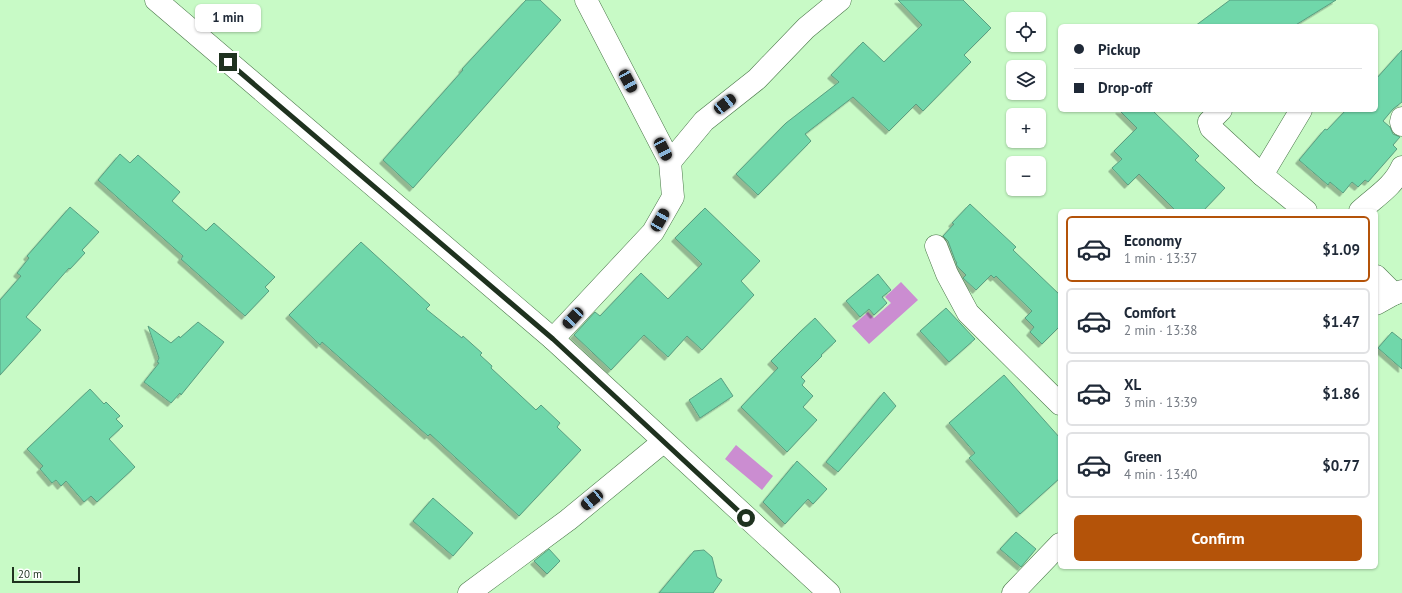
<!DOCTYPE html>
<meta charset="utf-8">
<style>
:root{--surface:#fff;--page:#f6f6f7;--text:#1f2937;--muted:#747a83;--line:#e0e1e3;--accent:#b45309}
body{margin:0;font-family:"PT Sans",sans-serif;background:var(--page);color:var(--text);height:100vh;display:flex;flex-direction:column;font-size:15px;white-space:nowrap}
*{box-sizing:border-box;margin:0}
p{font-size:13px;color:var(--muted)}
.icon{flex:none;width:22px;height:22px;fill:none;stroke:currentColor;stroke-width:2;stroke-linecap:round;stroke-linejoin:round}
.map{position:relative;flex:1;overflow:hidden}
.drawer{position:absolute;left:1058px;top:209px;width:320px;height:360px;display:flex;flex-direction:column;background:var(--surface);border-radius:6px;box-shadow:0 1px 3px #0004}
.drawer>*{flex:none}
.hud{position:absolute;left:1058px;top:24px;width:320px;height:88px;border-radius:6px;box-shadow:0 1px 3px #0004;display:grid;align-content:center;height:88px;padding:0 16px;background:var(--surface)}
.buttons{position:absolute;left:1006px;top:12px;display:grid;gap:8px}
.buttons a{display:grid;place-items:center;width:40px;height:40px;border-radius:6px;background:var(--surface);box-shadow:0 1px 3px #0004;font-size:20px}
.scale{position:absolute;left:12px;bottom:10px;width:68px;box-sizing:border-box;padding-left:4px;border:2px solid #1f321f;border-top:0;font-size:11px;line-height:14px;white-space:nowrap;color:#1f321f;-webkit-text-stroke:3px #fff;paint-order:stroke}
.end{position:absolute;width:18px;height:18px;margin:-9px;border:5px solid #1f321f;background:#fff;box-shadow:0 0 0 2px #fff}
.from{border-radius:50%}
.bubble{position:absolute;height:28px;border-radius:6px;background:var(--surface);box-shadow:0 1px 3px #0004;font-size:13px;font-weight:800;line-height:28px;text-align:center}
.car{position:absolute;width:12px;height:24px;margin:-12px -6px;border-radius:5px;box-shadow:0 0 3px 1px #0007;background:linear-gradient(#222 24%,#8ab4d8 0 40%,#222 0 76%,#8ab4d8 0 86%,#222 0)}
.hud b{display:flex;align-items:center;gap:14px;height:38px;font-size:15px}
.hud b+b{border-top:1px solid var(--line)}
.hud i{width:10px;height:10px;background:var(--text)}
ul{padding:7px 0 0;list-style:none}
li{display:flex;align-items:center;gap:12px;height:66px;margin:0 8px 6px;padding:0 8px;border:2px solid var(--line);border-radius:6px}
li div{flex:1}
li b{display:block;font-size:15px}
li em{font-style:normal;font-weight:800}
li.selected{border-color:var(--accent)}
li>.icon{width:36px;height:36px;stroke-width:1.5}
.button{display:flex;gap:8px;margin-top:auto;padding:8px 16px}
.button a{flex:1;height:46px;border-radius:6px;background:var(--accent);color:#fff;font-size:16px;font-weight:800;line-height:46px;text-align:center}
.map>svg:first-child{display:block}
.water{fill:#cb8dd1}
.building{fill:#6fd7aa;stroke:#5a9f81;filter:url(#shadow)}
.lines{fill:none;stroke-linecap:round;stroke-linejoin:round}
.minor-casing{stroke:#4b774a;stroke-width:23}
.tertiary-casing{stroke:#4b774a;stroke-width:23}
.minor{stroke:#fff;stroke-width:22}
.tertiary{stroke:#fff;stroke-width:22}
.route{stroke:#1f321f;stroke-width:5}
</style>
<div class="map">
<svg width="1402" height="593" viewBox="0 0 1402 593">
<defs>
<filter id="shadow"><feDropShadow dx="-3.5" dy="3.5" stdDeviation="0" flood-color="#0004"/></filter>
</defs>
<rect width="100%" height="100%" fill="#c8fac6"/>
<g class="water">
<polygon points="901,282 918,300 869,344 852,326 868,312 874,318 891,303 885,297"/>
<polygon points="736,445 773,476 762,490 725,459"/>
</g>
<g class="building">
<polygon points="526,0 540,0 561,20 413,188 383,160 463,70 462,69"/>
<polygon points="898,0 963,0 991,28 964,55 971,62 923,111 916,104 889,131 853,97 805,134 811,141 758,195 736,174 786,123 839,82 831,75 863,42 884,62 922,25"/>
<polygon points="1230,0 1336,0 1294,26 1195,26"/>
<polygon points="1402,50 1402,102 1393,109 1383,121 1390,127 1393,134 1400,137 1393,145 1397,149 1368,182 1365,180 1358,187 1352,182 1343,193 1330,182 1328,185 1299,160 1325,129 1327,130 1346,110 1376,110 1376,79"/>
<polygon points="1119,110 1152,110 1199,156 1195,160 1225,188 1203,211 1176,211 1139,174 1128,185 1112,168 1122,159 1114,151 1137,128"/>
<polygon points="120,154 130,163 138,155 180,192 172,201 206,231 214,223 275,277 265,287 269,291 245,316 181,259 183,256 98,180"/>
<polygon points="970,204 1016,247 1013,250 1060,295 1060,326 1042,344 1030,332 1034,327 1025,318 1032,311 996,276 994,278 991,275 976,290 963,278 966,275 958,267 956,264 957,263 955,260 948,241 943,236 954,224 952,223"/>
<polygon points="70,207 99,232 82,250 85,253 70,269 69,268 26,317 41,330 0,375 0,300 21,276 17,273 29,258 27,256"/>
<polygon points="705,208 760,261 741,281 754,295 702,350 687,336 668,357 644,335 611,370 574,335 595,312 600,316 641,273 668,299 702,264 675,238"/>
<polygon points="361,242 430,305 426,309 462,338 463,336 482,353 480,355 492,366 491,368 536,410 541,405 560,423 557,427 581,450 519,516 430,434 428,436 322,342 320,345 289,315"/>
<polygon points="878,274 891,290 882,297 887,303 874,315 869,309 860,317 846,301"/>
<polygon points="946,308 975,339 949,362 920,331"/>
<polygon points="815,318 836,341 821,355 822,356 801,377 805,381 802,385 813,396 803,407 817,420 787,452 741,407 778,368 771,361 800,332"/>
<polygon points="198,322 224,342 181,395 180,393 171,403 144,382 159,363 157,362 159,358 148,326 171,343 179,336 180,338"/>
<polygon points="1392,332 1402,340 1402,369 1378,348"/>
<polygon points="1004,375 1060,438 1060,478 1020,514 969,458 975,453 949,423"/>
<polygon points="721,378 733,396 700,418 689,400"/>
<polygon points="90,389 104,404 106,402 120,416 116,419 123,426 109,439 135,467 97,502 91,496 84,502 66,481 61,486 56,480 52,483 40,469 43,466 27,449"/>
<polygon points="884,392 896,406 838,472 826,462"/>
<polygon points="797,461 827,489 813,504 808,499 785,524 763,502"/>
<polygon points="433,498 473,533 453,556 413,521"/>
<polygon points="1016,532 1036,549 1021,567 1000,549"/>
<polygon points="549,549 560,561 547,574 534,561"/>
<polygon points="704,550 712,557 717,577 722,580 713,593 659,593 694,551"/>
</g>
<g class="lines">
<defs>
<g id="minor">
<polyline points="1221,110 1209,122 1211,128 1262,175"/>
<polyline points="1301,110 1262,175 1306,211"/>
<polyline points="1402,118 1401,122 1402,125"/>
<polyline points="670,162 704,121 757,79 806,28 840,0"/>
<path d="M1360,211C1375,197 1393,187 1402,167"/>
<polyline points="936,246 947,274 968,313 1060,404"/>
<polyline points="1376,276 1394,294"/>
<polyline points="1376,304 1394,294 1402,291"/>
<polyline points="553,339 653,232 673,197 670,162 586,0"/>
<polyline points="469,593 568,520 663,442"/>
<polyline points="1013,593 1060,544"/>
</g>
<polyline id="tertiary" points="156,0 553,339 829,593"/>
</defs>
<use href="#minor" class="minor-casing"/>
<use href="#tertiary" class="tertiary-casing"/>
<use href="#minor" class="minor"/>
<use href="#tertiary" class="tertiary"/>
</g>
<g class="lines">
<polyline class="route" points="228,62 553,339 746,518"/>
</g>
</svg>
<div class="buttons">
<a><svg class="icon" aria-label="locate" viewBox="0 0 24 24"><circle cx="12" cy="12" r="6"/><path d="M12 2v4M12 18v4M2 12h4M18 12h4"/></svg></a>
<a><svg class="icon" aria-label="layers" viewBox="0 0 24 24"><path d="M12 4l9 5-9 5-9-5zM3 14l9 5 9-5"/></svg></a>
<a>+</a>
<a>−</a>
</div>
<div class="scale">20 m</div>
<i class="end from" style="left:746px;top:518px"></i>
<i class="end" style="left:228px;top:62px"></i>
<div class="bubble" style="left:195px;top:4px;width:66px">1 min</div>
<i class="car" style="left:628px;top:81px;rotate:152deg"></i>
<i class="car" style="left:725px;top:104px;rotate:52deg"></i>
<i class="car" style="left:663px;top:149px;rotate:153deg"></i>
<i class="car" style="left:660px;top:220px;rotate:30deg"></i>
<i class="car" style="left:573px;top:318px;rotate:223deg"></i>
<i class="car" style="left:592px;top:500px;rotate:231deg"></i>
<div class="hud">
<b><i class="from"></i>Pickup</b>
<b><i></i>Drop-off</b>
</div>
<section class="drawer">
<ul>
<li class="selected"><svg class="icon" aria-label="car" viewBox="0 0 24 24"><path d="M5 17H2v-5l4-1 3-4h7l3 4 3 1v5h-3M9 17h6M6 11h13"/><circle cx="7" cy="17" r="2"/><circle cx="17" cy="17" r="2"/></svg><div><b>Economy</b><p>1 min · 13:37</p></div><em>$1.09</em></li>
<li><svg class="icon" aria-label="car" viewBox="0 0 24 24"><path d="M5 17H2v-5l4-1 3-4h7l3 4 3 1v5h-3M9 17h6M6 11h13"/><circle cx="7" cy="17" r="2"/><circle cx="17" cy="17" r="2"/></svg><div><b>Comfort</b><p>2 min · 13:38</p></div><em>$1.47</em></li>
<li><svg class="icon" aria-label="car" viewBox="0 0 24 24"><path d="M5 17H2v-5l4-1 3-4h7l3 4 3 1v5h-3M9 17h6M6 11h13"/><circle cx="7" cy="17" r="2"/><circle cx="17" cy="17" r="2"/></svg><div><b>XL</b><p>3 min · 13:39</p></div><em>$1.86</em></li>
<li><svg class="icon" aria-label="car" viewBox="0 0 24 24"><path d="M5 17H2v-5l4-1 3-4h7l3 4 3 1v5h-3M9 17h6M6 11h13"/><circle cx="7" cy="17" r="2"/><circle cx="17" cy="17" r="2"/></svg><div><b>Green</b><p>4 min · 13:40</p></div><em>$0.77</em></li>
</ul>
<div class="button"><a>Confirm</a></div>
</section>
</div>
